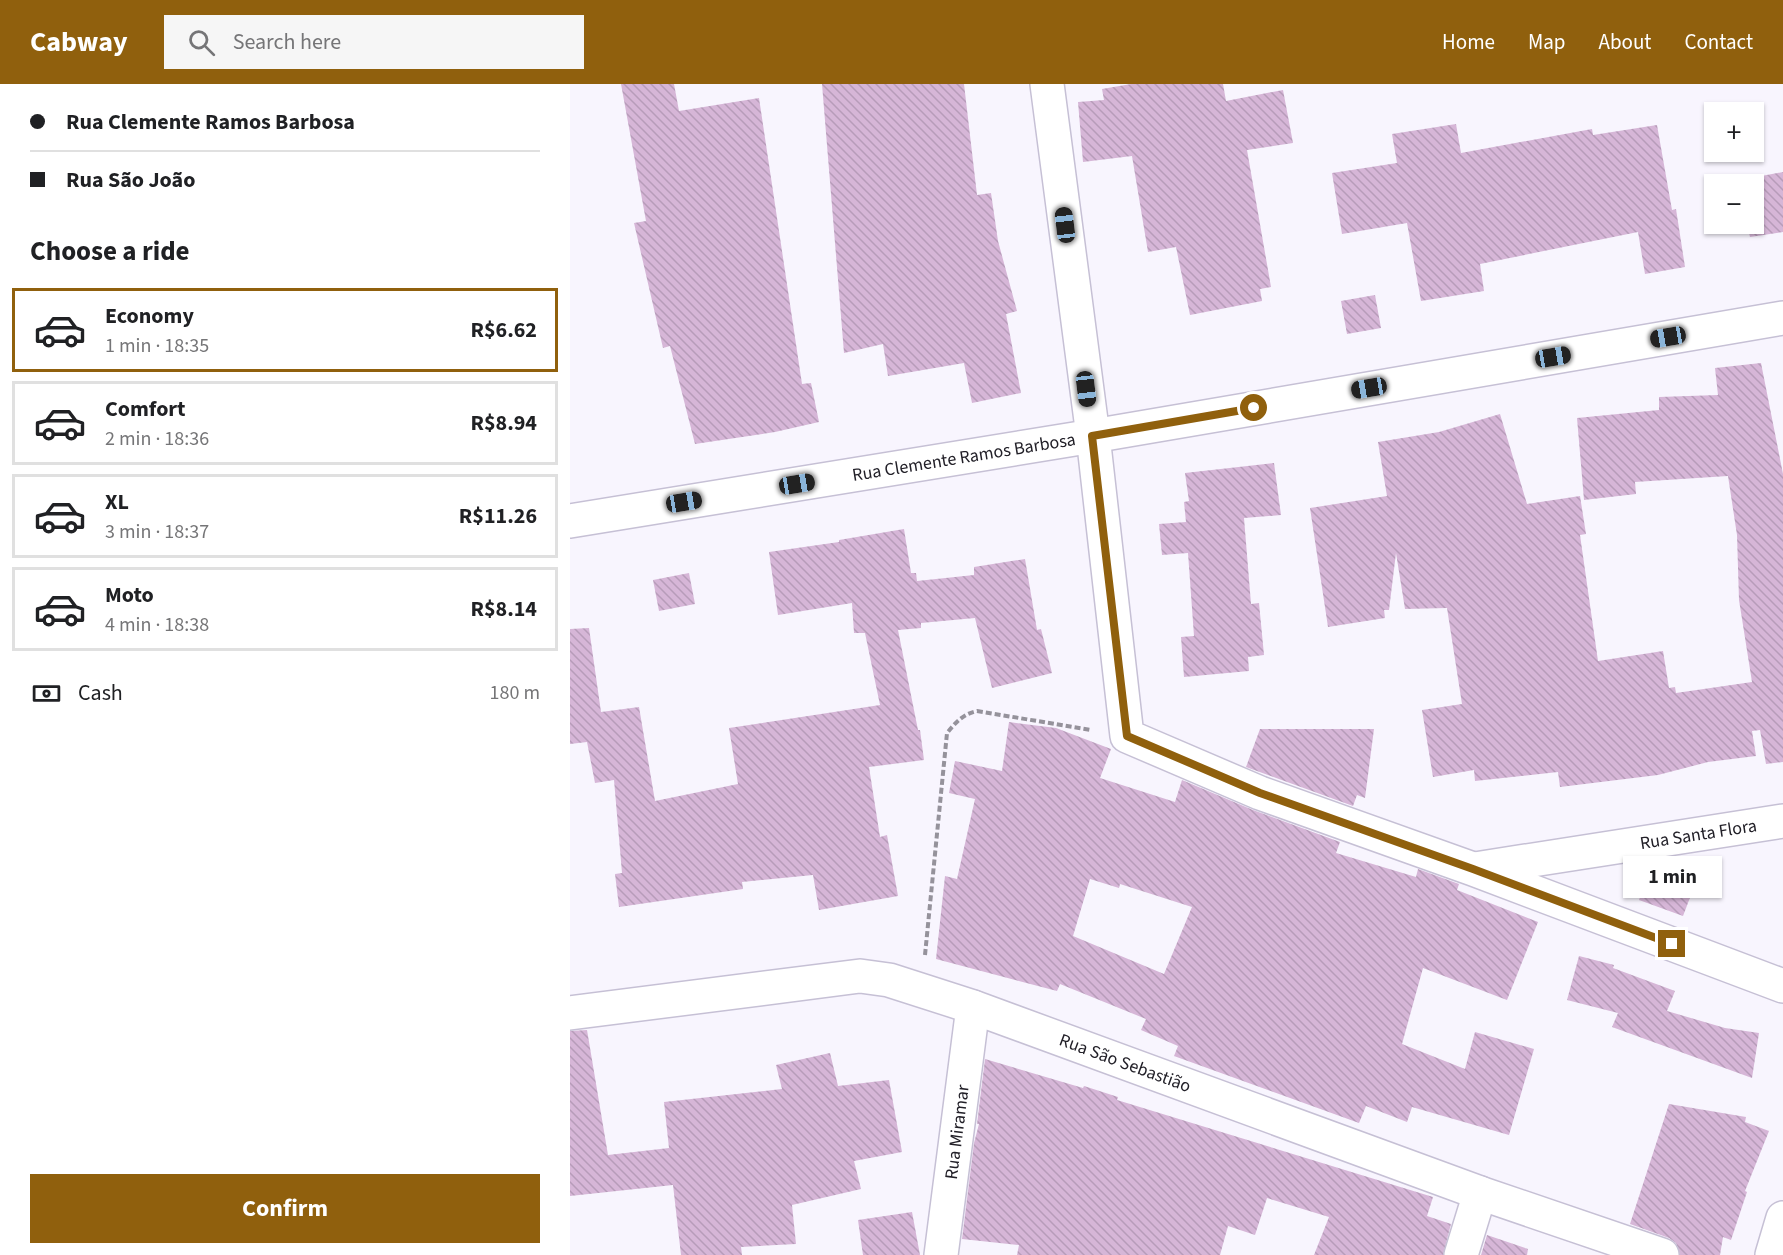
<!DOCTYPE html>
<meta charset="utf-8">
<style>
:root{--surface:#fff;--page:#f6f6f6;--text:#202124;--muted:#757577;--line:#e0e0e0;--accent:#90600d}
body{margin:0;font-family:"Source Sans 3",sans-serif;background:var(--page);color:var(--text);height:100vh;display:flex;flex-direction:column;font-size:22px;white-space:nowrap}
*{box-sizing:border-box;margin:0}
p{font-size:20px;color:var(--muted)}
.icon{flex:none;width:33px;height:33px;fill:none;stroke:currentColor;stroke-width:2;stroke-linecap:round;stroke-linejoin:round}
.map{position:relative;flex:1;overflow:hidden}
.side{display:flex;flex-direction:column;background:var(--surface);width:570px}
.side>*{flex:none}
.hud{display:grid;align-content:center;height:132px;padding:0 30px;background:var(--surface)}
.fabs{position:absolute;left:1134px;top:18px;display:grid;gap:12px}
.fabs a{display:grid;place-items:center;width:60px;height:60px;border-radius:0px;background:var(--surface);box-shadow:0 2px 4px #0004;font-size:30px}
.end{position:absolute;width:27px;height:27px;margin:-14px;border:8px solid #90600d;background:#fff;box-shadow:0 0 0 3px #fff}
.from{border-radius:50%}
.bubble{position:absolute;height:42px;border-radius:0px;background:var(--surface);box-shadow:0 2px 4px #0004;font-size:20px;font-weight:700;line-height:42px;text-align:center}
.car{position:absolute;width:18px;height:36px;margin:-18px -9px;border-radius:8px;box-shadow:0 0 4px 2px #0007;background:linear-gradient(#222 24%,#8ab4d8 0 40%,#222 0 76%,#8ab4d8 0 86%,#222 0)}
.hud b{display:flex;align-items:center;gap:21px;height:57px;font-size:22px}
.hud b+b{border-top:2px solid var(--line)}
.hud i{width:15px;height:15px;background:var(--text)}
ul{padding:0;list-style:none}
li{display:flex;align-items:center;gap:18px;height:84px;margin:0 12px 9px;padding:0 18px;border:3px solid var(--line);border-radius:0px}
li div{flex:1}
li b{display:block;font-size:22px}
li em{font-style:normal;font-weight:700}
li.active{border-color:var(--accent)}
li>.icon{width:54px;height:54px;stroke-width:1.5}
h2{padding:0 30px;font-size:27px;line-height:72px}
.pay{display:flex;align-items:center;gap:15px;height:66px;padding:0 30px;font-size:22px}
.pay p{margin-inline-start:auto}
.cta{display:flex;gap:12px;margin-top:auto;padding:12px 30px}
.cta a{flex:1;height:69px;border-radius:0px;background:var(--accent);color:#fff;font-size:24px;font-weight:700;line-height:69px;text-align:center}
header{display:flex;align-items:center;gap:36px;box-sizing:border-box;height:84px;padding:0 30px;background:var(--accent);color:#fff}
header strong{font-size:28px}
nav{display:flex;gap:33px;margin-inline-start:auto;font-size:21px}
.search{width:420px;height:54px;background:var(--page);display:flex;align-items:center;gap:15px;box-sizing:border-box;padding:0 21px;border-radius:0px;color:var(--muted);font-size:22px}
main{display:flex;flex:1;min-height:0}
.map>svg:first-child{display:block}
.building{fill:url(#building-back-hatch);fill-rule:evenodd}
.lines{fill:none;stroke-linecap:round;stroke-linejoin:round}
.minor-casing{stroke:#c6c0d5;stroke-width:36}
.path{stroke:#95929b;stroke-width:4;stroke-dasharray:6 3;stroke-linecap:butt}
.minor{stroke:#fff;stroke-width:33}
.route{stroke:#90600d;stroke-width:8}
.labels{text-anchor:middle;stroke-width:4.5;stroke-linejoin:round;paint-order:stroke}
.street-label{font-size:18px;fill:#222028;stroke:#f8f5fe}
</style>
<header>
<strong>Cabway</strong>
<div class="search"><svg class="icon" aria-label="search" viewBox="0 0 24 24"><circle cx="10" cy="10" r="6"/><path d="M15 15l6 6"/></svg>Search here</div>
<nav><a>Home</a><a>Map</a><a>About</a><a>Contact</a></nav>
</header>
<main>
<section class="side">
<div class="hud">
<b><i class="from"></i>Rua Clemente Ramos Barbosa</b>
<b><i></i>Rua São João</b>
</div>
<h2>Choose a ride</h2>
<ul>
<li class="active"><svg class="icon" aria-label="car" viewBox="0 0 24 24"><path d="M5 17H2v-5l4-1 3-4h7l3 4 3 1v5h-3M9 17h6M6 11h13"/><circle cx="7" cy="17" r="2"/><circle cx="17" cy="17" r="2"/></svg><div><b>Economy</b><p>1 min · 18:35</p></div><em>R$6.62</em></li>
<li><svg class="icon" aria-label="car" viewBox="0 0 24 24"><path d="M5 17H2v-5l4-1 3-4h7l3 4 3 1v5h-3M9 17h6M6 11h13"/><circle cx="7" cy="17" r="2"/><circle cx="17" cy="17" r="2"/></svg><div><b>Comfort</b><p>2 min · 18:36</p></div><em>R$8.94</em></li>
<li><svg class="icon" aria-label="car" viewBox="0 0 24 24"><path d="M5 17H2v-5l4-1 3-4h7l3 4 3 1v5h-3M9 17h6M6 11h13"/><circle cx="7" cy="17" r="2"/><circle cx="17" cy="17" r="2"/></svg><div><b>XL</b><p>3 min · 18:37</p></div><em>R$11.26</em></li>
<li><svg class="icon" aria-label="car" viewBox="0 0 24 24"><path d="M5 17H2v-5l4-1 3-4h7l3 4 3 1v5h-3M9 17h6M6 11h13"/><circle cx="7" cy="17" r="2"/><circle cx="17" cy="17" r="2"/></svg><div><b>Moto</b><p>4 min · 18:38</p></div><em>R$8.14</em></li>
</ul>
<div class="pay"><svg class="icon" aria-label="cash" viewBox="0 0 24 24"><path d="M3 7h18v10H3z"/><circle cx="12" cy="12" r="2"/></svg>Cash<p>180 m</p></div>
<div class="cta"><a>Confirm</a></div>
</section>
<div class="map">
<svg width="1213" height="1171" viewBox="0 0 1213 1171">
<defs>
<pattern id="building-back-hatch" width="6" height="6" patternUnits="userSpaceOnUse" patternTransform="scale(1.5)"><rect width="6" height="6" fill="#d6b6d7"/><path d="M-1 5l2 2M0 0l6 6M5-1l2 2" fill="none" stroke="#b79cb9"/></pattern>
</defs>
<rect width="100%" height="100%" fill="#f8f5fe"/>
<g class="building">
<polygon points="51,0 104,0 109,27 189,14 232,300 241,299 249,338 205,348 125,360 100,262 93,264 64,139 76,137"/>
<polygon points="252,0 394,0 407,111 421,109 428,157 447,227 436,230 451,309 402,319 394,279 318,292 313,260 274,269"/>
<polygon points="561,0 653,0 656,17 713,6 723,59 677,66 701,203 690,205 692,217 620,231 606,163 578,168 562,72 513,78 508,18 534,16 532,5"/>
<polygon points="886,40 891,69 1022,45 1023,51 1087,41 1102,126 1106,125 1115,183 1075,190 1068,148 910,180 914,207 851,217 837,139 772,150 762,89 827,79 822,50"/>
<polygon points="1213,88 1213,148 1180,153 1177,140 1184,140 1184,100 1171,100 1170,96"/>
<polygon points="805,211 811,244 777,250 771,217"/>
<polygon points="1191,279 1213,390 1213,678 1196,680 1190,646 1182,647 1186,672 1138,678 1088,691 990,703 988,688 905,697 904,686 863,693 852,626 892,620 877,524 835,525 826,469 819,526 814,526 815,534 758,543 740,424 817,412 808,358 869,348 930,330 957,420 1010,412 1016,450 1010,451 1028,577 1093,567 1099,604 1105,603 1106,609 1182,598 1169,516 1167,451 1158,392 1065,398 1066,410 1014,416 1007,334 1089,326 1089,313 1148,311 1145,284"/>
<polygon points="704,379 711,431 674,434 681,520 689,519 694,571 678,573 679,587 614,593 611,553 624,552 618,469 592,471 589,440 616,438 614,418 619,417 615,389"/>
<polygon points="334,445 341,489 346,489 347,497 404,491 404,483 455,475 467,546 471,545 482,589 422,604 405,534 351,539 351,544 328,546 348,646 350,646 354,676 299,683 310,753 317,751 328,812 249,826 243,791 172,798 173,805 49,823 45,790 52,789 44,696 25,699 17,658 0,660 0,545 19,544 31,628 69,623 85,717 168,700 159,644 310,621 295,549 284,549 282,519 208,531 199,468 269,458 269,456"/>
<polygon points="119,489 125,520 89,527 83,496"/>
<path d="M439,638L486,644L541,665L530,694L605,718L612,696L683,726L770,758L766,769L846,793L848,785L889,800L887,806L968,838L937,916L853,884L832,960L895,985L905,948L964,965L939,1051L842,1023L837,1038L796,1022L789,1039L604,972L608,962L571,946L576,935L490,900L487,907L366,875L375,792L387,795L405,715L379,709L385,677L432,687ZM520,795L549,804L550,800L622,823L594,890L503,852Z"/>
<polygon points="690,645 804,645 795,714 787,711 783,722 676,683"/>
<polygon points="1090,775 1129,790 1113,832 1069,816 1084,776"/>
<polygon points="1009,872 1044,881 1043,884 1105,907 1097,927 1155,944 1189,949 1182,994 1042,943 1048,929 997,916"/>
<polygon points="17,946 38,1071 99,1064 94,1018 212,1005 206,981 260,969 268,1002 319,996 332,1068 284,1077 291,1105 222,1121 226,1160 171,1163 172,1171 111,1171 103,1101 0,1112 0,947"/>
<polygon points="415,975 513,1004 514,1002 548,1013 547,1016 863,1113 857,1132 881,1140 873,1171 744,1171 759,1133 697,1114 685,1151 658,1142 650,1171 447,1171 449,1161 392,1155 404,1059 409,1040 407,1040"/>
<polygon points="1099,1020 1176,1033 1175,1038 1199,1047 1175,1107 1177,1108 1161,1156 1153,1153 1150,1171 1110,1171 1106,1159 1099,1154 1060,1140"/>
<polygon points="342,1128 350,1171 293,1171 288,1136"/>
<polygon points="917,1151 958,1165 957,1171 911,1171"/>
</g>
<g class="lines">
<defs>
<g id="minor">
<polyline points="477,0 523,352 557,652 690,709 903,785 1213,902"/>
<path id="s1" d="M0,437L523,352L1213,234"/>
<path id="s2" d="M905,785L1213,737"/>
<path id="s3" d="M0,929L290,892L319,896L403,923L910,1109L1092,1171"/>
<path id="s4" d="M371,1171L403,923"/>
<polyline points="891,1171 910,1109"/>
<polyline points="1202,1171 1213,1134"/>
</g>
</defs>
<use href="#minor" class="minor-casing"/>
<path class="path" d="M355,871L377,649C386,638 393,630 407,627L521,646"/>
<use href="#minor" class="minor"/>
</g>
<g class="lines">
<polyline class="route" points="684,324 522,352 557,652 690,709 903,785 1102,860"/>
</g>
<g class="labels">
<g class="street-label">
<text dy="6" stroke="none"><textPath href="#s1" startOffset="399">Rua Clemente Ramos Barbosa</textPath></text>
<text dy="6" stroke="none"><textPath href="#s2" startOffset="226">Rua Santa Flora</textPath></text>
<text dy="6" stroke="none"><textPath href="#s3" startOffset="572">Rua São Sebastião</textPath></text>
<text dy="6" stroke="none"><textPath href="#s4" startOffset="124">Rua Miramar</textPath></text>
</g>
</g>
</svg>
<div class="fabs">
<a>+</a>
<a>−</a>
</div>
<i class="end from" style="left:684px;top:324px"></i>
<i class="end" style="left:1102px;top:860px"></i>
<div class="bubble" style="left:1053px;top:772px;width:99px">1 min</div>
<i class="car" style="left:495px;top:141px;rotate:353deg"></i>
<i class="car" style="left:1098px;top:253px;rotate:260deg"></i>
<i class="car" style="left:983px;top:273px;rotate:80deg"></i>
<i class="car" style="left:799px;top:304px;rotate:260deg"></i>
<i class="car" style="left:516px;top:305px;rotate:173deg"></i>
<i class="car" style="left:227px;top:400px;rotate:81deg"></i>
<i class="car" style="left:114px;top:418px;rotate:81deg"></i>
</div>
</main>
